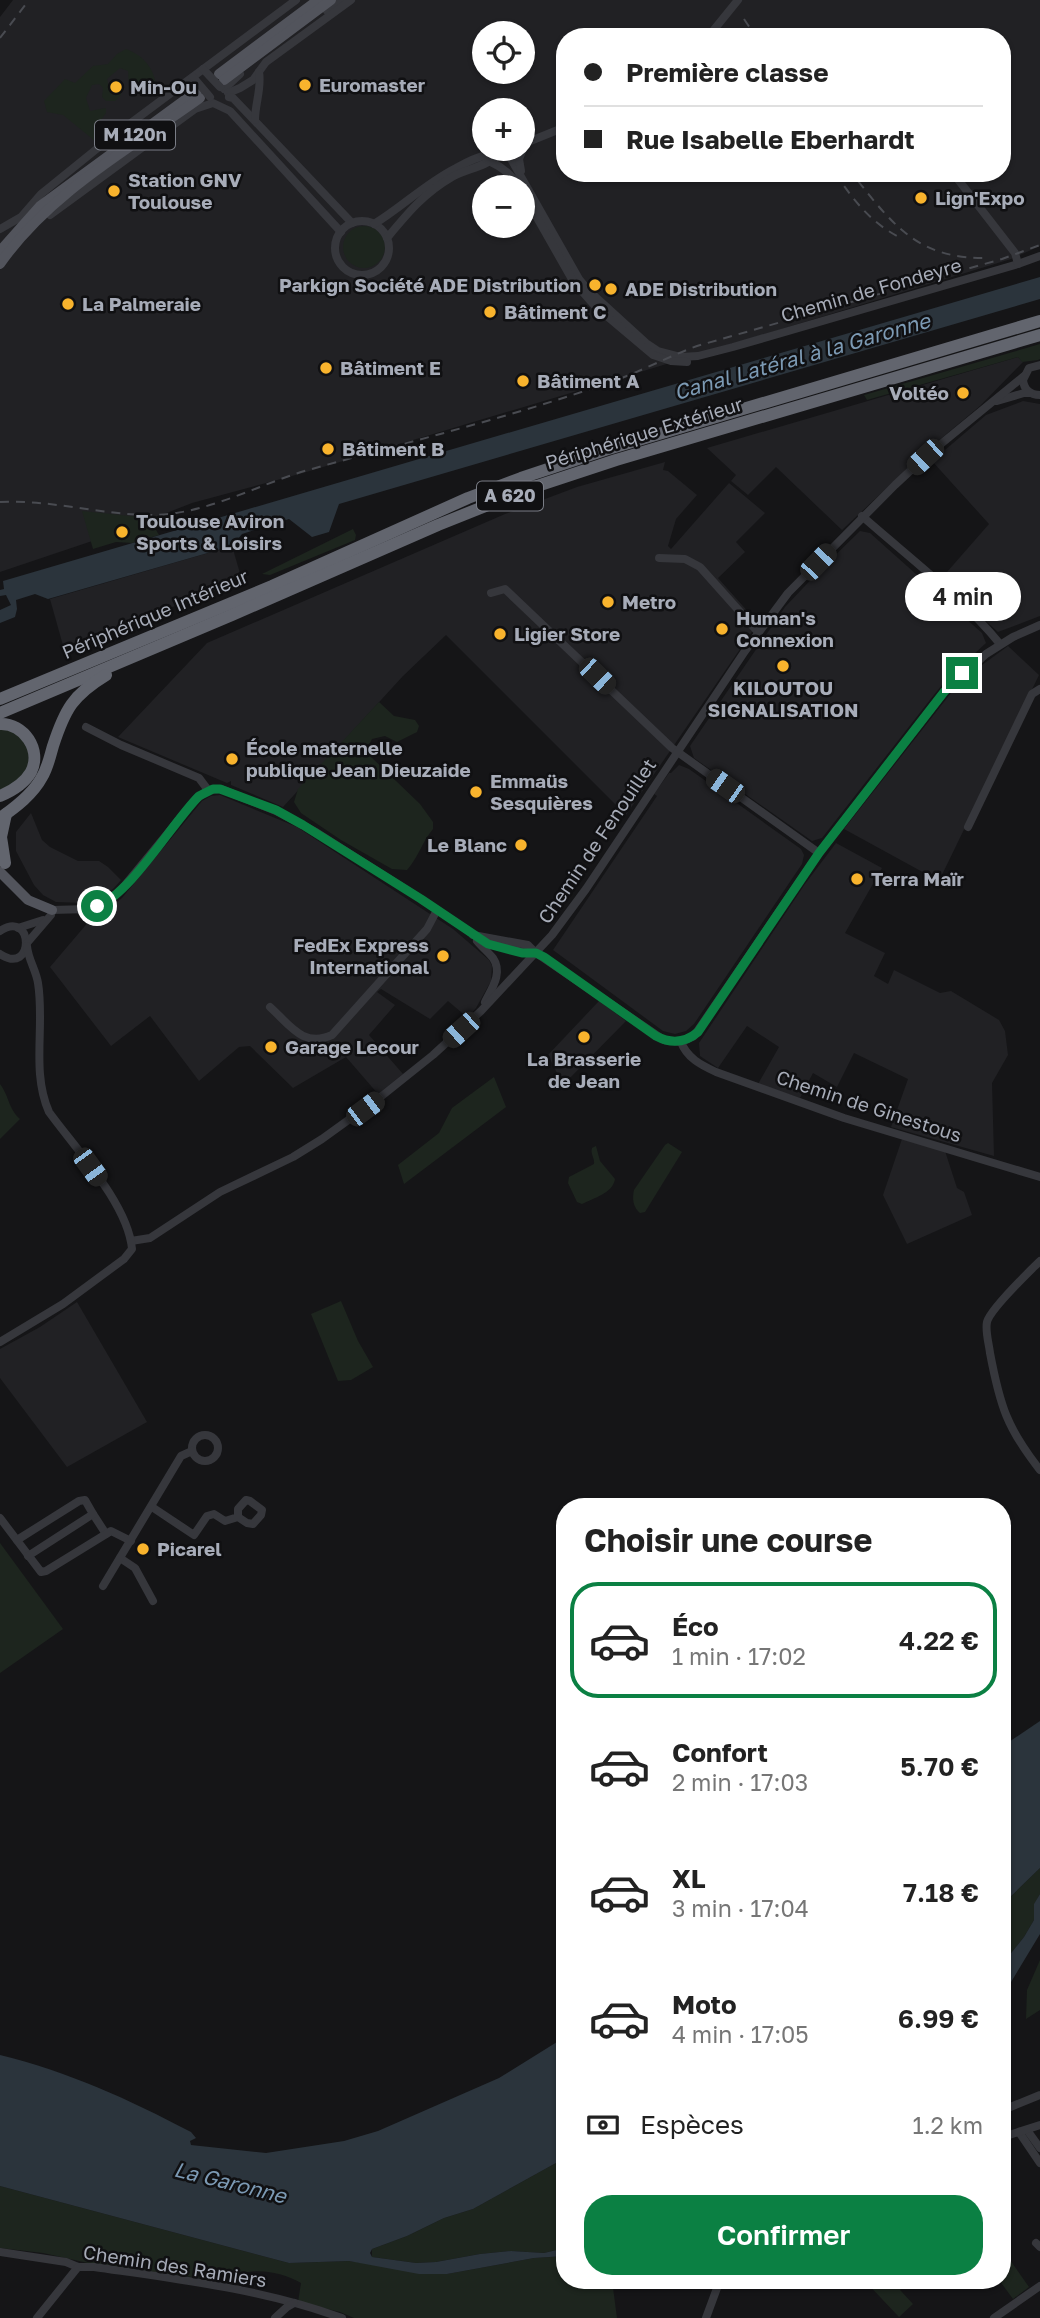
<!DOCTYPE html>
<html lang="fr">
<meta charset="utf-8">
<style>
:root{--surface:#fff;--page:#f6f6f6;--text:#222;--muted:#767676;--line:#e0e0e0;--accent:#0b8043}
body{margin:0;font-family:"Golos Text",sans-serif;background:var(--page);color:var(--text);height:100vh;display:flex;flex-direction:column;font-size:26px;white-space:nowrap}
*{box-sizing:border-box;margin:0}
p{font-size:23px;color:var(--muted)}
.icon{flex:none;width:38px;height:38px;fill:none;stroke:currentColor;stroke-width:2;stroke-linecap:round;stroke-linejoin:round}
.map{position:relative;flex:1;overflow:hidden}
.drawer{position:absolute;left:556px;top:1498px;width:455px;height:791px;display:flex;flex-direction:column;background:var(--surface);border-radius:28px;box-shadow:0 2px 5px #0004}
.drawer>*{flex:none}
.top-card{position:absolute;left:556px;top:28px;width:455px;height:154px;border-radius:28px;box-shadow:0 2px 5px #0004;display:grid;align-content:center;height:154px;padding:0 28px;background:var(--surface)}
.controls{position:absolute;left:472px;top:21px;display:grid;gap:14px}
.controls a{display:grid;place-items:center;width:63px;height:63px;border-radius:50%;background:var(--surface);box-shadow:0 2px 5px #0004;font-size:35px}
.end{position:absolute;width:32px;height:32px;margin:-16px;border:9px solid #0b8043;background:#fff;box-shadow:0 0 0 4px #fff}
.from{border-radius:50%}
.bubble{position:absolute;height:49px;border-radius:24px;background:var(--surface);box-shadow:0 2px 5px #0004;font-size:23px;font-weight:600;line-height:49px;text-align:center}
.car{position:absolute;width:21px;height:42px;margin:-21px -10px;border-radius:9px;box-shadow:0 0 5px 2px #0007;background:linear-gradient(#222 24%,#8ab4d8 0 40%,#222 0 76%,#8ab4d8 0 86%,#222 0)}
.top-card b{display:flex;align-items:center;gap:24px;height:66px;font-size:26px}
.top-card b+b{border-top:2px solid var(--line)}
.top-card i{width:18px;height:18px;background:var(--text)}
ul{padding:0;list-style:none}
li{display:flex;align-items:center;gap:21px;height:116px;margin:0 14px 10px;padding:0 14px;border:4px solid transparent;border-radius:28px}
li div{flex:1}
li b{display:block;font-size:26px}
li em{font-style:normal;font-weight:600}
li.current{border-color:var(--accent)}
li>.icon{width:63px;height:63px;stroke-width:1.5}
h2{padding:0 28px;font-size:32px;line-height:84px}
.pay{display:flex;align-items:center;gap:18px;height:77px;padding:0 28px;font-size:26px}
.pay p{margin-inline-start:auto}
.cta{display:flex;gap:14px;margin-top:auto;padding:14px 28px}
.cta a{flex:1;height:80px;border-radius:28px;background:var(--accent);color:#fff;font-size:28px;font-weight:600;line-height:80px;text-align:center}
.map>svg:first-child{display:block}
.built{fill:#212124;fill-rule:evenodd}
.green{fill:#1d251e}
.water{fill:#2b343c}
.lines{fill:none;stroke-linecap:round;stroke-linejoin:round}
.minor{stroke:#36373c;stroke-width:8}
.major{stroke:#52545c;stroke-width:10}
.highway{stroke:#62656e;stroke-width:12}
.rail{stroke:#494b51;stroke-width:2;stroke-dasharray:9 7;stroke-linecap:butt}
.minor-bridge{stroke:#36373c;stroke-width:8}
.route{stroke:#0b8043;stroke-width:9}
.poi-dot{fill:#f8b32d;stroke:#101012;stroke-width:2.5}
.labels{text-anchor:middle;stroke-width:5;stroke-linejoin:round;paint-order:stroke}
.shield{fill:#101012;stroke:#7a7d86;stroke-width:2}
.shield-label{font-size:18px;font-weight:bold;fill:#a7acb8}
.poi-label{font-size:19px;font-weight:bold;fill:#a7acb8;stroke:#101012;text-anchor:start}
.street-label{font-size:19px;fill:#a7acb8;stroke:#101012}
.water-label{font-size:21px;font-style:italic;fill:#7c9ab4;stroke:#101012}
</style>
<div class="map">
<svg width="1040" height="2318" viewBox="0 0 1040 2318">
<rect width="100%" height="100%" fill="#151517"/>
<g class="built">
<path d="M13,0H1040V246L1011,259L614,380L303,473L192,503L113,534L0,572V17ZM485,33H523V72H485ZM565,37H1003V173H565ZM485,110H523V149H485ZM485,187H523V226H485Z"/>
<polygon points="1018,357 1023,362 980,406 925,452 842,530 776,467 748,495 731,481 736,475 707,448"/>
<polygon points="1023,401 1040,404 1040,616 998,632 940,580 989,524 932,461 986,415"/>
<polygon points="665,462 663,470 668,471 697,495 676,519 668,546 671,549 729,483 765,513 736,542 745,552 718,578 758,623 626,815 446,635 403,676 283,807 231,785 231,781 227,783 118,737 207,643 505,514 577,487"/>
<polygon points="860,531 870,533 982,633 986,643 946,680 933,696 822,838 812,841 694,758 690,746 785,607 821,569"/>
<polygon points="232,546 242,580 64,649 50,599"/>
<polygon points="1008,646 1039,675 939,881 844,829 951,693 967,676"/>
<polygon points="679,765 689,769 801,849 804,855 802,864 694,1024 686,1031 675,1034 663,1031 553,950 657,796 654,794 669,773 671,773"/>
<polygon points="220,795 297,827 453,929 489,960 492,966 491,981 476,1008 468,1018 448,1001 430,1019 381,989 377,992 395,1005 369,1035 403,1074 378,1094 346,1057 293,1088 250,1046 239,1047 199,1081 150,1016 111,1046 50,967 90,920 94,924 98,920 93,915 111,907 122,898 202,801 211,796"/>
<polygon points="31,813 42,840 50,847 78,861 99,861 108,867 121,880 114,888 105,895 84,903 56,902 43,895 34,885 16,851 16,832"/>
<polygon points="836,843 882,868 845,933 885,953 874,976 888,984 894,970 940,993 951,991 999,1020 1005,1031 1008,1055 992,1083 994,1156 891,1127 908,1079 854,1053 837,1087 813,1073 800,1098 758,1084 779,1047 747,1026 718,1068 700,1056 699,1043 805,884"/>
<polygon points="599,1001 626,1021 563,1085 548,1055"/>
<polygon points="902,1139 945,1151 957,1188 964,1192 972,1215 907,1244 883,1195"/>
<polygon points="77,1302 147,1422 67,1467 0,1378 0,1349 40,1327"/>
</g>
<g class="green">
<path d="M126,49C145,56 155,70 157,90L147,95L129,86L128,71L120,68L107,79L109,87H121V95L115,101H106L102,97L103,88L99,84L92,85L86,98L90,111L106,108V113L101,120L105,124L113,121V128L95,141L63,115L47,112L44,101L65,79L75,83L93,66L108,64L117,54Z"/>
<circle cx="364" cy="247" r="21"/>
<polygon points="1040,344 1040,359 1038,360 1022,362 1018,357 867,400 864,395"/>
<polygon points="82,511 149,518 159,535 132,543 116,542 93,549"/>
<polygon points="353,529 356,535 355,540 270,575 262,574"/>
<path d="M379,702L394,716L415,720L419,726L417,732L397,742L385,736L372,739L369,745L371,757L420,804L433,822V829C422,842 418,858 407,870L392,869L341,840L301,813L294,802L298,789Z"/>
<path d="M0,729C4,729 8,728 12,730C29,737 34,760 24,775C18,783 9,786 0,791Z"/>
<polygon points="494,1077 506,1107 404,1184 398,1165 439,1133 452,1108"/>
<path d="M0,1084C10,1098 8,1108 20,1119L0,1139Z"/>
<path d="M668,1143L682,1152L645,1212L640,1213C633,1207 632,1199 634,1190L665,1145Z"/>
<path d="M596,1146L600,1161L615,1179C613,1193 594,1198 582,1204L577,1202L568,1183L569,1177L594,1164C595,1158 590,1154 592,1148Z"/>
<polygon points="341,1301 358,1341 373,1367 351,1380 338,1381 311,1314"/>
<polygon points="0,1543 63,1629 0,1673"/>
<polygon points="1040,1868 1040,1894 1034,1905 1034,1920 1024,1937 1003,1963 1003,1904"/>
<polygon points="1040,1960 1040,2010 1026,2019 1027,1990"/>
<polygon points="565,2158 565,2248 544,2253 511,2251 480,2254 436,2262 416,2263 372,2257 372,2249 407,2236 444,2218 473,2209"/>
<path d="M0,2186L289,2263L349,2261L447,2274L534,2258L565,2256V2280H612L617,2318H354L340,2312L298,2302L301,2283C283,2273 258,2267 239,2275L237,2283L88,2263L43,2253L0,2248Z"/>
<polygon points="1003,2250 1029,2287 1013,2299 999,2280 1003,2280"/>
<polygon points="864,2280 906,2280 907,2282 900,2290 913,2304 899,2317"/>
</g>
<g class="water">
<polygon points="1040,277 1040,299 339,504 329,532 312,537 289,519 242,534 232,546 48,599 35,594 16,600 17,609 15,617 0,623 0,610 11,605 6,595 0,596 0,590 4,589 3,581"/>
<polygon points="1040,1721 1040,1868 1003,1904 1003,1746"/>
<polygon points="1040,1894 1040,1934 1005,1992 1003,2003 1003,1963 1024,1937 1034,1920 1034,1904"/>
<path d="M565,2037V2158L473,2209L444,2218L407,2236L372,2249L370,2253L372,2257L416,2263L436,2262L480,2254L511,2251L544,2253L565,2248V2256L534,2258L447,2274H419L349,2261L289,2263L0,2186V2055C69,2072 128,2099 191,2132L196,2138L190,2141L191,2145L266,2153L344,2141L378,2131L499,2078Z"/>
</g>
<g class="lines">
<g class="minor">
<polyline points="327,11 340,0"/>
<polyline points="708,37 738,0"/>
<polyline points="224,89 240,74"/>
<polyline points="228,93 240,88 253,80 266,62 351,0"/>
<polyline points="229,97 233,98 352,223"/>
<path d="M255,120C255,104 262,87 259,72"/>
<polyline points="523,144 565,127"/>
<polyline points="507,152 579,279 589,291 646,343 658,351 681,357 698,356 733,347 1018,264 1040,256"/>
<path d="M491,162C504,168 511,175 520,187"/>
<polyline points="521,171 519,159 523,149"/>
<polyline points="953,173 1015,253 1018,264"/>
<polyline points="523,193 573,281 596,307 653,355 671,361 687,362"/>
<polyline points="50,215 195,109 213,103 230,111 341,232"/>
<circle cx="362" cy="248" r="27"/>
<path d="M374,224C402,207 426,183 456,168C465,163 477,157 487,155C498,153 501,154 513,149"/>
<polyline points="0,229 21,217 41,194 104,143 296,0"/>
<path d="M387,238C407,214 424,193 452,177C466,169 485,167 497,156"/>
<path d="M1040,365L1029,368L1023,380C1024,390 1030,395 1040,395"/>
<polyline points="997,401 1024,393 1030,393"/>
<path d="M862,516C906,555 964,599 1000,644"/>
<polyline points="659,558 685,559 700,567 758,632"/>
<polyline points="491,593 505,589 672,748 819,853"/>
<polyline points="86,727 121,745 199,778 208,790"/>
<polyline points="968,827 1032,694 1040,689"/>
<polyline points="18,928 43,920"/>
<path d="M0,931C34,908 35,977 0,954"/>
<polyline points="473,935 528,945 536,953 664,1040 681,1042 694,1036 819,853 944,692 986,654 1013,637 1040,625"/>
<path d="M477,941C482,947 488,952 493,958C503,973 492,988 485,1002"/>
<polyline points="27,943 51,915 52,910 88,909 111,899 125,885 195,800 208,790 221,789 276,811 316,832 421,899 488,944 522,952 536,953"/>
<path d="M270,1007C290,1025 303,1048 332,1035L427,929L437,910"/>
<path d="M681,1042C687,1058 701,1065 716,1072L844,1118L1040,1177"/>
<polyline points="131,1241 150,1238 220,1192 293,1157 322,1139 383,1095 433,1055 481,1011 552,935 586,889 745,651 788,593 895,485 925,457 1024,376"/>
<path d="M1040,1261C1029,1272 990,1309 987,1322C985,1331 989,1344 990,1353C1000,1406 1007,1428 1040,1470"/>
<path d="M0,1342L63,1304L124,1259L132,1249C128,1204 75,1148 49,1112C31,1072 45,1025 38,983C36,970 28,959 27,946"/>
<circle cx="205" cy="1448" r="13"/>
<polyline points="152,1507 194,1535 207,1516 214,1514 225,1521 238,1517 238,1509 246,1500 250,1501 262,1510 261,1515 253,1524 247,1523 238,1517"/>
<polyline points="93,1514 106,1534"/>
<polyline points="0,1518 41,1572 46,1571 111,1531 131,1541"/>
<polyline points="17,1540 79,1501 85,1500 93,1514 28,1556"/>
<polyline points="120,1558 135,1568 153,1601"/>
<polyline points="103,1586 181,1456 192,1451"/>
<polyline points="1003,2110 1040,2095"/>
<polyline points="1027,2130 1040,2148"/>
<polyline points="1019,2132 1040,2163"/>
<polyline points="1003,2137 1040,2125"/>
<polyline points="1036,2243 1040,2247"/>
<path d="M0,2252L66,2262L78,2267H94C177,2279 263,2289 342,2318"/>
<polyline points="37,2318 78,2267"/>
<polyline points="275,2318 287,2307 294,2303"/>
<polyline points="706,2318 720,2280"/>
<polyline points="994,2318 1040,2286"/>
</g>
<g class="major">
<polyline points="219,74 318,0"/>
<polyline points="224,80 331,0"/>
<polyline points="0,251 40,206 197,91"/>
<path d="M0,264C49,193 132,147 200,98"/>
<polyline points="0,872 28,900 52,910"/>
</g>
<g class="highway">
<polyline points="0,699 272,586 468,498 521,478 605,450 1040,321"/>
<polyline points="0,713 232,615 438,525 528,489 616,460 1040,335"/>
<path d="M0,724C24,723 42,750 31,772C24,784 12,791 0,796"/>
<path d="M0,818C16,807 33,794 42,777C48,767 50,756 53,746C65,709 73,695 106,675"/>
<polyline points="5,863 1,837 6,814"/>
</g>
<g class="rail">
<polyline points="744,19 756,37"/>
<polyline points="0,38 29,0"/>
<path d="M835,173C852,198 869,221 897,236"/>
<path d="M858,181C896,229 921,259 987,258"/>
<path d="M0,502C50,499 105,516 156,515C207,513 254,487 301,472C404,443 508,418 608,383C638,373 667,357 697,346L1002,259L1040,245"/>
</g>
<g class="minor-bridge">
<polyline points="203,69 220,87"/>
<polyline points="193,77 210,97"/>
</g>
</g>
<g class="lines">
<path class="route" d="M97,906C130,895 172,823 199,796L213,789H220L276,810L303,825L421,899L488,944L522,953H536L544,957L656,1036C671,1044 685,1043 698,1032L819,853L944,692L962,673"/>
</g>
<g class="poi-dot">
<circle cx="305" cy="85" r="7"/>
<circle cx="116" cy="87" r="7"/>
<circle cx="114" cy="191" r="7"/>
<circle cx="921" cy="198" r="7"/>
<circle cx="595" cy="285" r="7"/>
<circle cx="611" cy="289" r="7"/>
<circle cx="68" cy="304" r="7"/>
<circle cx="490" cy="312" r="7"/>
<circle cx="326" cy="368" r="7"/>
<circle cx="523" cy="381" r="7"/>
<circle cx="963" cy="393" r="7"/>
<circle cx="328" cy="449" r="7"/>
<circle cx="122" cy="532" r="7"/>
<circle cx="608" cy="602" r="7"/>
<circle cx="722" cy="629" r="7"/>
<circle cx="500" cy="634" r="7"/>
<circle cx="783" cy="666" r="7"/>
<circle cx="232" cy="759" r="7"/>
<circle cx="476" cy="792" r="7"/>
<circle cx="521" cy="845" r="7"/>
<circle cx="857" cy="879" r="7"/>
<circle cx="443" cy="956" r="7"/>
<circle cx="584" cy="1037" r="7"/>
<circle cx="271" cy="1047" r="7"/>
<circle cx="143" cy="1549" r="7"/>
</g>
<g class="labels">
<g class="shield">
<rect x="95" y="120.5" width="80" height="29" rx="5"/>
<rect x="477" y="481.5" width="66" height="29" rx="5"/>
</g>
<g class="shield-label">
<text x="135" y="141">M 120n</text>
<text x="510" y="502">A 620</text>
</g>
<g class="poi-label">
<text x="319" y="92">Euromaster</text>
<text x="130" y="94">Min-Ou</text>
<text x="128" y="187">Station GNV<tspan x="128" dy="22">Toulouse</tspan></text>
<text x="935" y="205">Lign'Expo</text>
<text x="581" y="292" text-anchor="end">Parkign Société ADE Distribution</text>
<text x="625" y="296">ADE Distribution</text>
<text x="82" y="311">La Palmeraie</text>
<text x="504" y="319">Bâtiment C</text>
<text x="340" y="375">Bâtiment E</text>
<text x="537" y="388">Bâtiment A</text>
<text x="949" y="400" text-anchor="end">Voltéo</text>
<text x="342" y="456">Bâtiment B</text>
<text x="136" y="528">Toulouse Aviron<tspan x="136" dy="22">Sports &amp; Loisirs</tspan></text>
<text x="622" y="609">Metro</text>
<text x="736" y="625">Human's<tspan x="736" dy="22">Connexion</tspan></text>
<text x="514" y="641">Ligier Store</text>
<text x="783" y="695" text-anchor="middle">KILOUTOU<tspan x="783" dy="22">SIGNALISATION</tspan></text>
<text x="246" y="755">École maternelle<tspan x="246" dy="22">publique Jean Dieuzaide</tspan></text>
<text x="490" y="788">Emmaüs<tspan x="490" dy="22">Sesquières</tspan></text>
<text x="507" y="852" text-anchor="end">Le Blanc</text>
<text x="871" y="886">Terra Maïr</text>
<text x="429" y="952" text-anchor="end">FedEx Express<tspan x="429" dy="22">International</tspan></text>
<text x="285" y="1054">Garage Lecour</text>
<text x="584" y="1066" text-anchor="middle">La Brasserie<tspan x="584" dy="22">de Jean</tspan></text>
<text x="157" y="1556">Picarel</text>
</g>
<g class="street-label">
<text transform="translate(871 290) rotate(-16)" y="7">Chemin de Fondeyre</text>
<text transform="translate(644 433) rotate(-17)" y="7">Périphérique Extérieur</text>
<text transform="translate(155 614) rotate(-23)" y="7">Périphérique Intérieur</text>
<text transform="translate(597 841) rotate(-56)" y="7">Chemin de Fenouillet</text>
<text transform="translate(869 1106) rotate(18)" y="7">Chemin de Ginestous</text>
<text transform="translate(175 2266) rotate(9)" y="7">Chemin des Ramiers</text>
</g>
<g class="water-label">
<text transform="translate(802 357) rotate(-16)" y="7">Canal Latéral à la Garonne</text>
<text transform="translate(230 2183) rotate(14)" y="7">La Garonne</text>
</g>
</g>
</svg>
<div class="controls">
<a><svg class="icon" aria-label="locate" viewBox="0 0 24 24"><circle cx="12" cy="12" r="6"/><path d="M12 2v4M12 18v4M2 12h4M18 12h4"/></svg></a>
<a>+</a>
<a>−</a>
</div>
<i class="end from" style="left:97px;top:906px"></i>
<i class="end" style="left:962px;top:673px"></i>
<div class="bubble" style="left:905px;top:572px;width:116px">4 min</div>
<i class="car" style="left:925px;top:457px;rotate:227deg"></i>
<i class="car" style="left:818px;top:562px;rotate:44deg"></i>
<i class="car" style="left:597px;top:676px;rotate:134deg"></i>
<i class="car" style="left:725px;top:786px;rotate:305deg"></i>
<i class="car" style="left:461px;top:1030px;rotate:228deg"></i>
<i class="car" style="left:365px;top:1109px;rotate:53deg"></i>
<i class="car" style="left:90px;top:1167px;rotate:144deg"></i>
<div class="top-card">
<b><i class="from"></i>Première classe</b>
<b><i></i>Rue Isabelle Eberhardt</b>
</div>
<section class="drawer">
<h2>Choisir une course</h2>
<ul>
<li class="current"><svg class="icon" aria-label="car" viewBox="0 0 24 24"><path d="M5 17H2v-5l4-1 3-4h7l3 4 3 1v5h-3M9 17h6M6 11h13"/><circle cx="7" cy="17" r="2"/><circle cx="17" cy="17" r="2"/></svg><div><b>Éco</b><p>1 min · 17:02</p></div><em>4.22 €</em></li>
<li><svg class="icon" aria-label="car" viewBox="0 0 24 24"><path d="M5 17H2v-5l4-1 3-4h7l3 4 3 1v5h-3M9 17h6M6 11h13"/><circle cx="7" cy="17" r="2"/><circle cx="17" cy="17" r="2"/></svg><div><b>Confort</b><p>2 min · 17:03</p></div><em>5.70 €</em></li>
<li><svg class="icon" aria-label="car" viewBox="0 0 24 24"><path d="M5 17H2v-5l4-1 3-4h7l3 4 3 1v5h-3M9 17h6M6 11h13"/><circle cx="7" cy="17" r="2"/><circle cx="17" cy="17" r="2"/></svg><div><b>XL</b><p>3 min · 17:04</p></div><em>7.18 €</em></li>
<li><svg class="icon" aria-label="car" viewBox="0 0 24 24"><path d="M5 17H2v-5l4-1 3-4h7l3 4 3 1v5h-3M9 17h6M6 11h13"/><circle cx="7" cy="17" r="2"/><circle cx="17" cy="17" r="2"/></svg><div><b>Moto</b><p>4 min · 17:05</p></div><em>6.99 €</em></li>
</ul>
<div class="pay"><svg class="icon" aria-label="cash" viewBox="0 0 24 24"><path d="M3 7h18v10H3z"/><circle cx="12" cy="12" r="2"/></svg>Espèces<p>1.2 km</p></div>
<div class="cta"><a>Confirmer</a></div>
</section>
</div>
